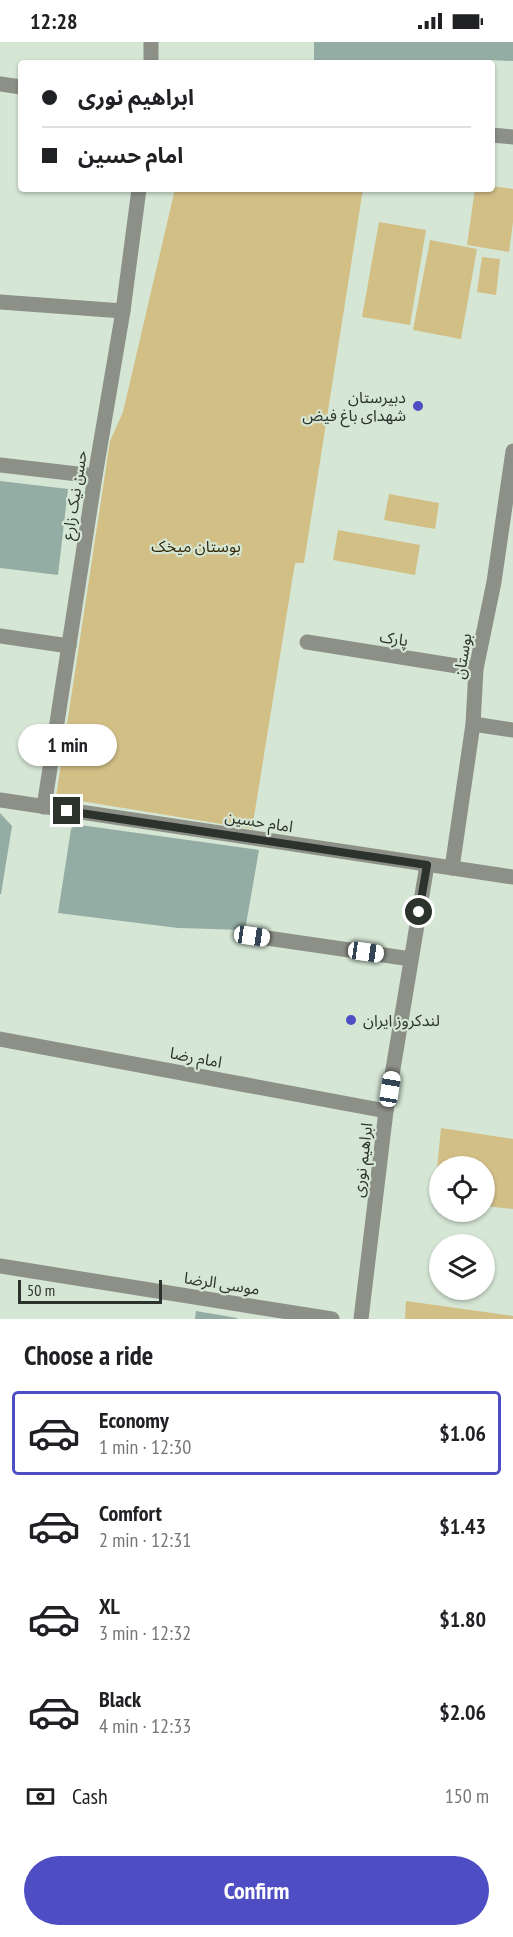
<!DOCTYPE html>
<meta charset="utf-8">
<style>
:root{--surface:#fff;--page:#f6f6f6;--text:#202124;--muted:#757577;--line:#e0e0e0;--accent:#4e4dc4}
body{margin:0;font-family:"PT Sans Narrow","Noto Sans Arabic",sans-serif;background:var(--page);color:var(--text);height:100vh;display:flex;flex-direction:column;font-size:22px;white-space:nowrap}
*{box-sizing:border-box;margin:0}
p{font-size:20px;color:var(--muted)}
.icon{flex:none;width:33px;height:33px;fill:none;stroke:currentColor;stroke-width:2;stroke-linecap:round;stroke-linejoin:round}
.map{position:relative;height:1277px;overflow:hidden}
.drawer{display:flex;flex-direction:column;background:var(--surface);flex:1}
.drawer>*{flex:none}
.banner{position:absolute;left:18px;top:18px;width:477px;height:132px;border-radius:6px;box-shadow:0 2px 4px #0004;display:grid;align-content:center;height:132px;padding:0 24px;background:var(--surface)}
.buttons{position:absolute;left:429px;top:1114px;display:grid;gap:12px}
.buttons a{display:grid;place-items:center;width:66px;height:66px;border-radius:50%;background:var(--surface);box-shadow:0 2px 4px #0004;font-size:30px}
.scale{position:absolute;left:18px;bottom:15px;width:144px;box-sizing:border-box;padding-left:6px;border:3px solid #2c332c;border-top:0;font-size:16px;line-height:21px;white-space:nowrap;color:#2c332c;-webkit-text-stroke:4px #d5e6d5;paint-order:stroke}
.end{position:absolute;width:27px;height:27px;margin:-14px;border:8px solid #2c332c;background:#fff;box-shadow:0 0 0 3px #fff}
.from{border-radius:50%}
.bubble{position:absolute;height:42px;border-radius:21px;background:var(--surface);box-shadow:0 2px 4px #0004;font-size:20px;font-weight:600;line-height:42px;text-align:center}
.car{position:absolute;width:18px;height:36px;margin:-18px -9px;border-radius:8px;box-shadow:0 0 4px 2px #0007;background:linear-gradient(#fff 24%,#345 0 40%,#fff 0 76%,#345 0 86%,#fff 0)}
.banner b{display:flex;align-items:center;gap:21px;height:57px;font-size:22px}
.banner b+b{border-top:2px solid var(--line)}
.banner i{width:15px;height:15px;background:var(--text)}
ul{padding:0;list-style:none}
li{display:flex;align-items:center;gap:18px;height:84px;margin:0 12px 9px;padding:0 12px;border:3px solid transparent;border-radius:6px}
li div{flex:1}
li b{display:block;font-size:22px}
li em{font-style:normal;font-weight:600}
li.selected{border-color:var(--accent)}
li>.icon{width:54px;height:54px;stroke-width:1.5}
h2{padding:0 24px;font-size:27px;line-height:72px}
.pay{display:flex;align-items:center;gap:15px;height:66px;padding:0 24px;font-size:22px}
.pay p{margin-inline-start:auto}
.action{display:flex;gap:12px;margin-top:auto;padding:12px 24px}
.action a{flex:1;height:69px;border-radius:36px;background:var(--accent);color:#fff;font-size:24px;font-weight:600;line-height:69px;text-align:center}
.status{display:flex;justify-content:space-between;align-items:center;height:42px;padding:0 30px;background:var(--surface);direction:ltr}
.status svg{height:16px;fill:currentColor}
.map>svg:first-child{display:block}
.green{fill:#d2bf86}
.building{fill:#94ada4}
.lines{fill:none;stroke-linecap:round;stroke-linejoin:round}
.minor{stroke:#8d9087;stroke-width:15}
.route{stroke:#2c332c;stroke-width:8}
.poi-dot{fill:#4e4dc4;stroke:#d5e6d5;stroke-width:2}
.labels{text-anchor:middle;stroke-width:4.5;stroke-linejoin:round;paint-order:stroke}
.poi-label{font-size:16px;fill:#2c332c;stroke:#d5e6d5;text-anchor:end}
.street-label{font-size:16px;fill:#2c332c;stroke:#d5e6d5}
.park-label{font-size:16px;fill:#342a08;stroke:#d5e6d5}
</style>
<div class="status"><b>12:28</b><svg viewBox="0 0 49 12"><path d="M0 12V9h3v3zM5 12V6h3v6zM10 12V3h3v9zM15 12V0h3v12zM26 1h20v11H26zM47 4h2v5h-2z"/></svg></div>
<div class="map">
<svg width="513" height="1277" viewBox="0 0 513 1277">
<rect width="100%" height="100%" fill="#d5e6d5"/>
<g class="green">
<polygon points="492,144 513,147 513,180 509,210 467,203 475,147 492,147"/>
<polygon points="175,147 363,147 304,521 295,521 252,787 56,755 110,399 123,370"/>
<polygon points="379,180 426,188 410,283 362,275"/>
<polygon points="430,198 477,207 461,297 413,288"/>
<polygon points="482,215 500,217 496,253 477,250"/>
<polygon points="389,452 439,461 435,487 384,478"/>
<polygon points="338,488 420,503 415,533 333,518"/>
<polygon points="441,1086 513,1097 513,1167 485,1164 484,1125 440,1125 439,1158 434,1158"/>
<polygon points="406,1259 513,1274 513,1277 405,1277"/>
</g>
<g class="building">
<polygon points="314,0 513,0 513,19 489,18 489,21 314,21"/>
<polygon points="0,439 68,447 58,533 0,526"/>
<polygon points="0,771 12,784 1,852 0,852"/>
<polygon points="80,783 259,808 245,888 178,886 58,871 71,787 74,784"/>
<polygon points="196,1269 237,1276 237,1277 195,1277"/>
</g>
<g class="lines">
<g class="minor">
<polyline points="151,21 151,0"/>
<polyline points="0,42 21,45"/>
<polyline points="492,93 513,95"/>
<polyline points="0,260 123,269"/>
<polyline points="0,423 95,434"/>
<polyline points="0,594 69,604"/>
<polyline points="307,600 476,627"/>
<polyline points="473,682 513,688"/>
<polyline points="0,758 513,835"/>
<polyline points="44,765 95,434 123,269 139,147"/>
<polyline points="452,826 473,682 476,627 494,540 513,409"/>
<polyline points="253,894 411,917"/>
<polyline points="0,997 386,1069"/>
<polyline points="0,1224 332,1277"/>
<polyline points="361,1277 386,1069 427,823"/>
</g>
</g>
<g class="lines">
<polyline class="route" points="67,769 427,823 419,870"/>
</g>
<g class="poi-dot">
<circle cx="418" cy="364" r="6"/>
<circle cx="351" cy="978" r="6"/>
</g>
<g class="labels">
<g class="poi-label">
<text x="406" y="361">دبیرستان<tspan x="406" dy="18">شهدای باغ فیض</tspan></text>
<text x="363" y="984" text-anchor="start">لندکروز ایران</text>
</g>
<g class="street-label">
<text transform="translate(74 453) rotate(-81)" y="6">حسن نیک زارع</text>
<text transform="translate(394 596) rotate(9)" y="6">پارک</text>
<text transform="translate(462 614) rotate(-81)" y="6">بوستان</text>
<text transform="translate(259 779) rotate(9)" y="6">امام حسین</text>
<text transform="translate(196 1015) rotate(11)" y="6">امام رضا</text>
<text transform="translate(362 1118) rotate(-83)" y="6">ابراهیم نوری</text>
<text transform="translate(222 1241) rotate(9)" y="6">موسی الرضا</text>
</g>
<g class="park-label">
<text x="196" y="510">بوستان میخک</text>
</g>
</g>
</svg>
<div class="buttons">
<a><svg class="icon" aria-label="locate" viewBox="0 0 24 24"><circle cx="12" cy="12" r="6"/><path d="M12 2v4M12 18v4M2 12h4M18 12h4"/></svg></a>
<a><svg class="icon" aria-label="layers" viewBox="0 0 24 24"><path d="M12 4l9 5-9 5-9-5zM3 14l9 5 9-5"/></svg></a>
</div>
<div class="scale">50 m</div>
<i class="end from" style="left:419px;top:870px"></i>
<i class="end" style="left:67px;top:769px"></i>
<div class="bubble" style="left:18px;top:682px;width:99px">1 min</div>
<i class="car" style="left:252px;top:894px;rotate:98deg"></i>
<i class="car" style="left:366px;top:910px;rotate:98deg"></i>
<i class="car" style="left:390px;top:1047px;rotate:9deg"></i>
<div class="banner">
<b><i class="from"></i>ابراهیم نوری</b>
<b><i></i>امام حسین</b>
</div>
</div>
<section class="drawer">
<h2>Choose a ride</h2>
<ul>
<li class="selected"><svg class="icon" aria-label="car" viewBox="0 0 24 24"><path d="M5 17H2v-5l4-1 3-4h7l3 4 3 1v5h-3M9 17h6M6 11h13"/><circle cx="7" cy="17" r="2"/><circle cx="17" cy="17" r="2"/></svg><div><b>Economy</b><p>1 min · 12:30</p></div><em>$1.06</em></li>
<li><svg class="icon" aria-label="car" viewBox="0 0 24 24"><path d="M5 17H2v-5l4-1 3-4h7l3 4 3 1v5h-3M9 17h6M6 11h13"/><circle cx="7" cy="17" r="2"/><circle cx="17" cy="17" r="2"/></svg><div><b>Comfort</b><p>2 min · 12:31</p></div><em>$1.43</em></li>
<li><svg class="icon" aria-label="car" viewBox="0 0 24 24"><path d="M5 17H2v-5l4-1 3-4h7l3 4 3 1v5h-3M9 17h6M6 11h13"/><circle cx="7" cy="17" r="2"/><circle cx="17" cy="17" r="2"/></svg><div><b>XL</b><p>3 min · 12:32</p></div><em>$1.80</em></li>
<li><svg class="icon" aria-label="car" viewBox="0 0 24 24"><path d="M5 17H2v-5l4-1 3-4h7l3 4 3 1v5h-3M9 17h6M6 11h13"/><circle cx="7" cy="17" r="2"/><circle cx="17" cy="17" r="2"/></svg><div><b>Black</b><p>4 min · 12:33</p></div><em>$2.06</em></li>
</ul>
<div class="pay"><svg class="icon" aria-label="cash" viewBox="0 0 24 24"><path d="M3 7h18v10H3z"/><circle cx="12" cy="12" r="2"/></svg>Cash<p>150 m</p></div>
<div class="action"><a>Confirm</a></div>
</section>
